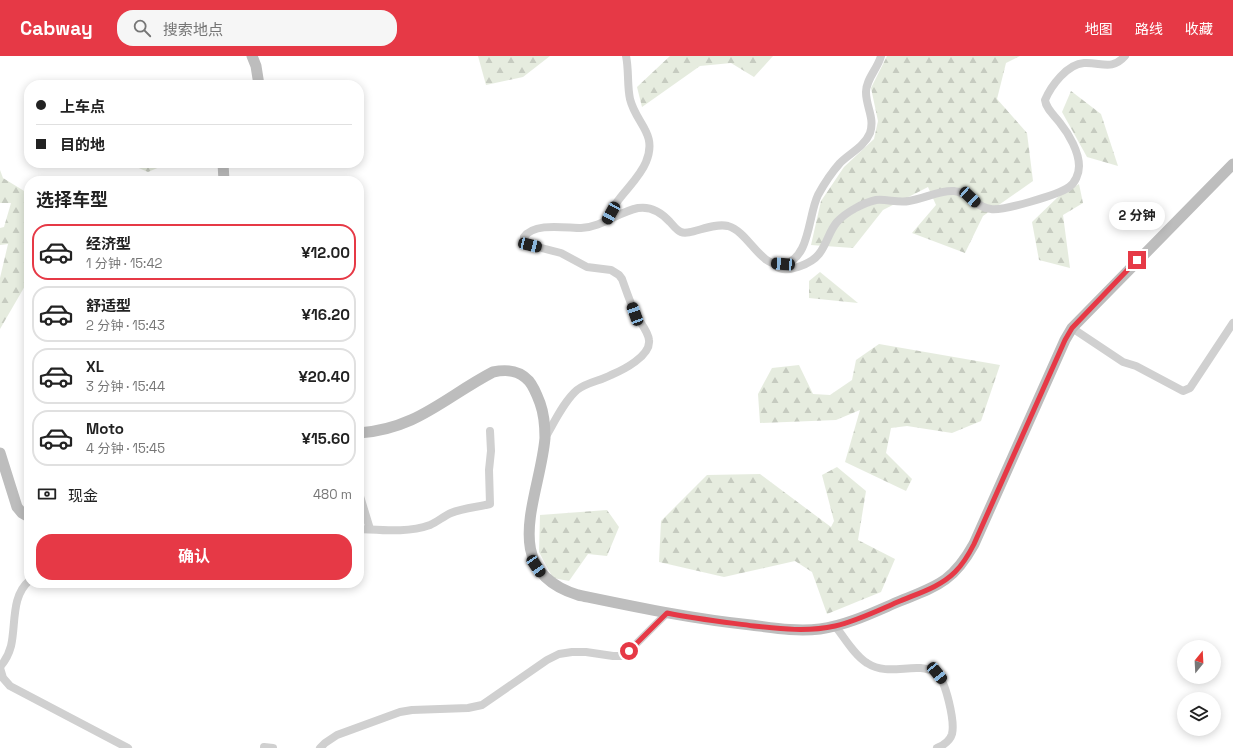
<!DOCTYPE html>
<html lang="zh">
<meta charset="utf-8">
<style>
:root{--surface:#fff;--page:#f6f6f6;--text:#222;--muted:#767676;--line:#e0e0e0;--accent:#e63946}
body{margin:0;font-family:"Space Grotesk","Noto Sans SC",sans-serif;background:var(--page);color:var(--text);height:100vh;display:flex;flex-direction:column;font-size:15px;white-space:nowrap}
*{box-sizing:border-box;margin:0}
p{font-size:13px;color:var(--muted)}
.icon{flex:none;width:22px;height:22px;fill:none;stroke:currentColor;stroke-width:2;stroke-linecap:round;stroke-linejoin:round}
.map{position:relative;flex:1;overflow:hidden}
.panel{position:absolute;left:24px;top:120px;width:340px;height:412px;display:flex;flex-direction:column;background:var(--surface);border-radius:16px;box-shadow:0 2px 10px #0003}
.panel>*{flex:none}
.banner{position:absolute;left:24px;top:24px;width:340px;height:88px;border-radius:16px;box-shadow:0 2px 10px #0003;display:grid;align-content:center;height:88px;padding:0 12px;background:var(--surface)}
.needle{width:26px;rotate:18deg}
.fabs{position:absolute;left:1177px;top:584px;display:grid;gap:8px}
.fabs a{display:grid;place-items:center;width:44px;height:44px;border-radius:50%;background:var(--surface);box-shadow:0 2px 10px #0003;font-size:20px}
.end{position:absolute;width:18px;height:18px;margin:-9px;border:5px solid #e63946;background:#fff;box-shadow:0 0 0 2px #fff}
.from{border-radius:50%}
.bubble{position:absolute;height:28px;border-radius:14px;background:var(--surface);box-shadow:0 2px 10px #0003;font-size:13px;font-weight:700;line-height:28px;text-align:center}
.car{position:absolute;width:12px;height:24px;margin:-12px -6px;border-radius:5px;box-shadow:0 0 3px 1px #0007;background:linear-gradient(#222 24%,#8ab4d8 0 40%,#222 0 76%,#8ab4d8 0 86%,#222 0)}
.banner b{display:flex;align-items:center;gap:14px;height:38px;font-size:15px}
.banner b+b{border-top:1px solid var(--line)}
.banner i{width:10px;height:10px;background:var(--text)}
ul{padding:0;list-style:none}
li{display:flex;align-items:center;gap:12px;height:56px;margin:0 8px 6px;padding:0 4px;border:2px solid var(--line);border-radius:16px}
li div{flex:1}
li b{display:block;font-size:15px}
li em{font-style:normal;font-weight:700}
li.selected{border-color:var(--accent)}
li>.icon{width:36px;height:36px;stroke-width:1.5}
h2{padding:0 12px;font-size:18px;line-height:48px}
.pay{display:flex;align-items:center;gap:10px;height:44px;padding:0 12px;font-size:15px}
.pay p{margin-inline-start:auto}
.button{display:flex;gap:8px;margin-top:auto;padding:8px 12px}
.button a{flex:1;height:46px;border-radius:16px;background:var(--accent);color:#fff;font-size:16px;font-weight:700;line-height:46px;text-align:center}
header{display:flex;align-items:center;gap:24px;box-sizing:border-box;height:56px;padding:0 20px;background:var(--accent);color:#fff}
header strong{font-size:19px}
nav{display:flex;gap:22px;margin-inline-start:auto;font-size:14px}
.search{width:280px;height:36px;background:var(--page);display:flex;align-items:center;gap:10px;box-sizing:border-box;padding:0 14px;border-radius:16px;color:var(--muted);font-size:15px}
.map>svg:first-child{display:block}
.forest{fill:url(#forest-firs)}
.lines{fill:none;stroke-linecap:round;stroke-linejoin:round}
.street{stroke:#d0d0d0;stroke-width:8}
.secondary{stroke:#bdbdbd;stroke-width:11}
.route{stroke:#e63946;stroke-width:5}
</style>
<header>
<strong>Cabway</strong>
<div class="search"><svg class="icon" aria-label="search" viewBox="0 0 24 24"><circle cx="10" cy="10" r="6"/><path d="M15 15l6 6"/></svg>搜索地点</div>
<nav><a>地图</a><a>路线</a><a>收藏</a></nav>
</header>
<div class="map">
<svg width="1233" height="692" viewBox="0 0 1233 692">
<defs>
<pattern id="forest-firs" width="22" height="20" patternUnits="userSpaceOnUse"><rect width="22" height="20" fill="#e6ecdf"/><path d="M5 1l3.5 6h-7zM16 11l3.5 6h-7z" fill="#c6cbc0"/></pattern>
</defs>
<rect width="100%" height="100%" fill="#fff"/>
<g class="forest">
<polygon points="478,0 550,0 523,21 486,29"/>
<polygon points="670,0 773,0 754,21 731,7 700,10 642,51 637,31"/>
<polygon points="887,0 1020,0 1006,7 997,43 1027,77 1033,125 983,160 965,197 912,177 936,149 928,131 883,154 853,192 811,189 821,145 844,111 874,83 878,65 871,32"/>
<polygon points="1071,35 1101,58 1118,110 1087,101 1062,56"/>
<polygon points="127,107 169,107 148,116"/>
<polygon points="0,114 3,122 29,138 29,223 0,273 0,222 8,188 0,189 0,172 4,171 11,147 0,147"/>
<polygon points="1079,128 1083,147 1063,159 1070,212 1039,204 1032,166 1059,140"/>
<polygon points="820,216 858,247 809,242 809,225"/>
<polygon points="879,288 1000,309 981,365 952,377 907,370 891,372 886,397 912,423 906,435 845,406 860,354 836,364 760,367 758,338 772,312 799,309 813,338 830,339 852,324 856,304"/>
<polygon points="837,411 866,435 858,484 895,503 881,536 827,558 812,516 795,505 724,521 659,506 661,465 707,419 760,418 831,471 834,465 822,419"/>
<polygon points="607,454 619,471 607,500 588,498 569,525 553,522 539,496 540,459"/>
</g>
<g class="lines">
<g class="street">
<path d="M606,165C610,159 613,152 617,146C626,133 640,121 646,106C658,77 636,68 630,43C627,29 629,14 626,0"/>
<path d="M776,210C786,219 812,207 819,198C827,188 829,175 837,166C846,156 863,147 876,144C887,143 898,147 909,145C924,143 939,134 954,135C969,136 976,152 991,153C1003,155 1058,139 1069,131C1075,127 1079,118 1079,110C1079,96 1069,78 1060,67C1055,60 1046,53 1045,44C1051,30 1067,8 1084,7C1101,6 1112,15 1125,0"/>
<polyline points="1072,272 1123,306 1136,310 1183,335 1190,332 1233,267"/>
<path d="M545,382C554,367 564,345 577,334C587,326 600,325 611,319C623,314 651,300 649,284C648,274 639,266 635,257C630,246 626,234 622,223L619,219L611,214L587,211L561,197L530,189L526,186L524,181C534,166 566,172 581,172C602,171 618,156 638,152C651,150 662,157 670,166C673,169 676,174 681,176C690,180 712,166 728,170C749,176 760,212 783,208C810,204 808,159 818,139C824,128 832,116 840,107C850,97 864,91 870,77C875,62 866,51 866,36C866,23 878,12 881,0"/>
<polyline points="359,437 370,473"/>
<path d="M359,473C382,474 408,477 430,469C437,466 444,460 451,457C463,452 478,451 490,448L489,414L491,395L490,375"/>
<path d="M835,570C845,582 854,599 867,607C890,622 916,604 936,617C946,624 955,666 952,678C950,685 944,689 937,692"/>
<path d="M0,611C5,605 9,598 11,590C16,569 11,540 29,525"/>
<polyline points="0,612 3,622 10,630 128,692"/>
<polyline points="264,692 264,691 273,692"/>
<polyline points="320,692 325,687 337,679 400,656 412,654 468,652 482,649 547,604 559,598 572,596 586,596 613,600 621,600 629,595 667,557"/>
</g>
<g class="secondary">
<polyline points="252,0 256,10 259,29"/>
<polyline points="223,107 224,125"/>
<path d="M359,377C417,373 445,341 493,316C507,313 519,314 529,325C534,331 537,339 540,347C544,358 545,370 545,382C540,441 497,514 578,539C636,551 692,563 751,569C774,572 797,576 820,573C848,569 874,556 900,545C937,530 953,526 974,488L1065,284L1072,272L1233,108"/>
<polyline points="0,397 17,451 22,457 29,461"/>
</g>
</g>
<g class="lines">
<path class="route" d="M629,595L667,557C696,563 724,566 754,570C781,573 808,576 835,570C857,565 879,554 900,545C919,537 940,531 955,516C963,508 969,498 974,488L1065,284L1072,272L1137,204"/>
</g>
</svg>
<div class="fabs">
<a><svg class="needle" viewBox="-14 -14 28 28"><path d="M0-13l5 13h-10z" fill="#e53935"/><path d="M0 13l5-13h-10z" fill="#767676"/></svg></a>
<a><svg class="icon" aria-label="layers" viewBox="0 0 24 24"><path d="M12 4l9 5-9 5-9-5zM3 14l9 5 9-5"/></svg></a>
</div>
<i class="end from" style="left:629px;top:595px"></i>
<i class="end" style="left:1137px;top:204px"></i>
<div class="bubble" style="left:1109px;top:146px;width:56px">2 分钟</div>
<i class="car" style="left:970px;top:141px;rotate:133deg"></i>
<i class="car" style="left:611px;top:157px;rotate:209deg"></i>
<i class="car" style="left:530px;top:189px;rotate:103deg"></i>
<i class="car" style="left:783px;top:208px;rotate:274deg"></i>
<i class="car" style="left:635px;top:258px;rotate:340deg"></i>
<i class="car" style="left:536px;top:510px;rotate:146deg"></i>
<i class="car" style="left:937px;top:617px;rotate:141deg"></i>
<div class="banner">
<b><i class="from"></i>上车点</b>
<b><i></i>目的地</b>
</div>
<section class="panel">
<h2>选择车型</h2>
<ul>
<li class="selected"><svg class="icon" aria-label="car" viewBox="0 0 24 24"><path d="M5 17H2v-5l4-1 3-4h7l3 4 3 1v5h-3M9 17h6M6 11h13"/><circle cx="7" cy="17" r="2"/><circle cx="17" cy="17" r="2"/></svg><div><b>经济型</b><p>1 分钟 · 15:42</p></div><em>¥12.00</em></li>
<li><svg class="icon" aria-label="car" viewBox="0 0 24 24"><path d="M5 17H2v-5l4-1 3-4h7l3 4 3 1v5h-3M9 17h6M6 11h13"/><circle cx="7" cy="17" r="2"/><circle cx="17" cy="17" r="2"/></svg><div><b>舒适型</b><p>2 分钟 · 15:43</p></div><em>¥16.20</em></li>
<li><svg class="icon" aria-label="car" viewBox="0 0 24 24"><path d="M5 17H2v-5l4-1 3-4h7l3 4 3 1v5h-3M9 17h6M6 11h13"/><circle cx="7" cy="17" r="2"/><circle cx="17" cy="17" r="2"/></svg><div><b>XL</b><p>3 分钟 · 15:44</p></div><em>¥20.40</em></li>
<li><svg class="icon" aria-label="car" viewBox="0 0 24 24"><path d="M5 17H2v-5l4-1 3-4h7l3 4 3 1v5h-3M9 17h6M6 11h13"/><circle cx="7" cy="17" r="2"/><circle cx="17" cy="17" r="2"/></svg><div><b>Moto</b><p>4 分钟 · 15:45</p></div><em>¥15.60</em></li>
</ul>
<div class="pay"><svg class="icon" aria-label="cash" viewBox="0 0 24 24"><path d="M3 7h18v10H3z"/><circle cx="12" cy="12" r="2"/></svg>现金<p>480 m</p></div>
<div class="button"><a>确认</a></div>
</section>
</div>
